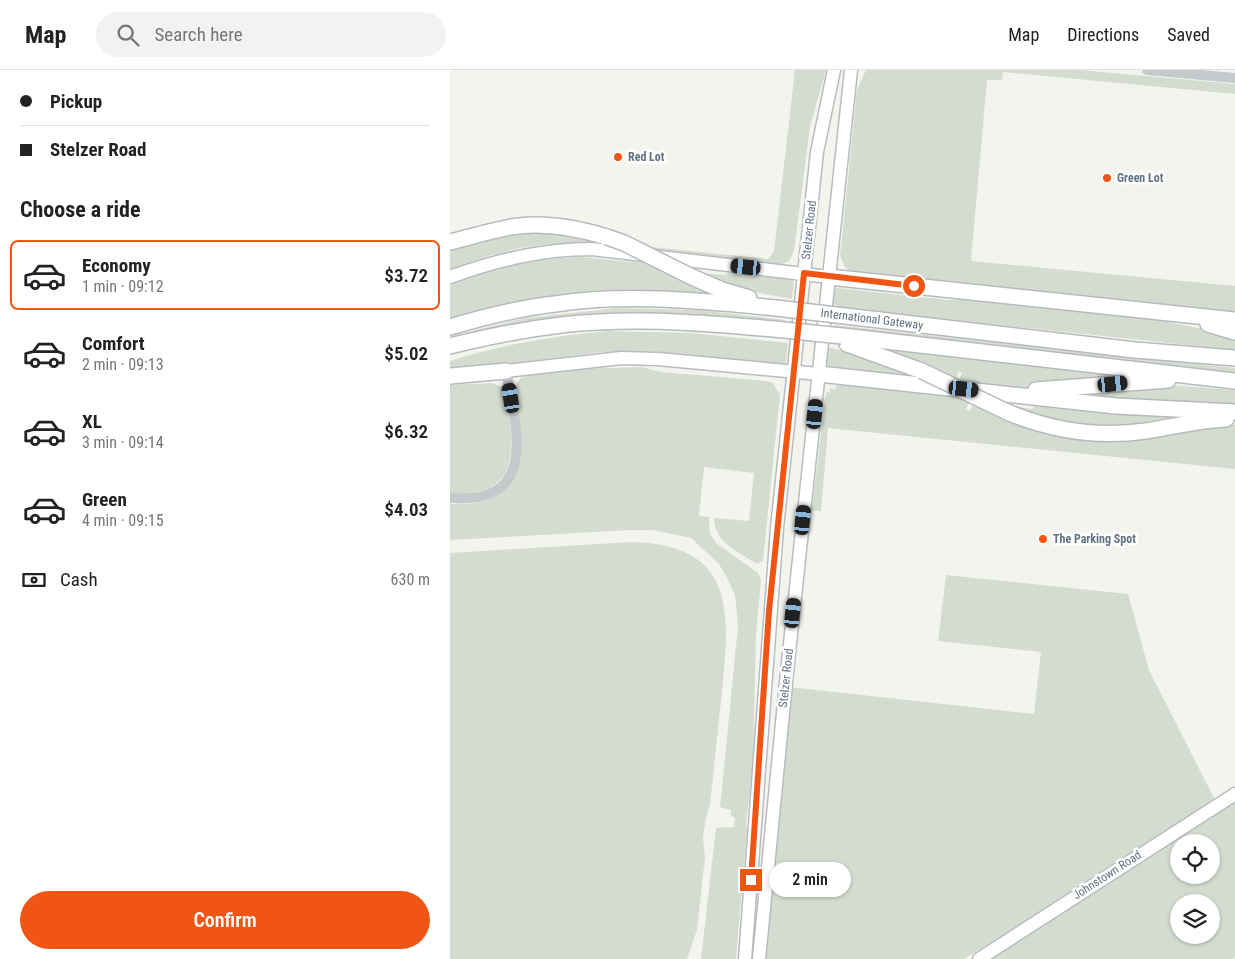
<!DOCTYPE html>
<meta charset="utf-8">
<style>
:root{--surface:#fff;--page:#f2f2f2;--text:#222;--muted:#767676;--line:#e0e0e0;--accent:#f15513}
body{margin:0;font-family:"Roboto Condensed",sans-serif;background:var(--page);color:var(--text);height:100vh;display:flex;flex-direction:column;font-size:19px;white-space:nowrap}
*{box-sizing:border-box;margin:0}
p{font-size:16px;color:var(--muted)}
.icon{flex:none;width:28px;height:28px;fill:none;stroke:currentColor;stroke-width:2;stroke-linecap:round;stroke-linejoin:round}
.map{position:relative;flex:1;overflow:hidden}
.sheet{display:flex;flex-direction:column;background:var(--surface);width:450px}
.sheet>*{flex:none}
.banner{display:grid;align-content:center;height:110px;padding:0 20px;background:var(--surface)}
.tools{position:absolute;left:720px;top:764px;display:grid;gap:10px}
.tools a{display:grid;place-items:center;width:50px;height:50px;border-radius:50%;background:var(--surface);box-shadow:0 1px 4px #0004;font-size:25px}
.end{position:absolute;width:22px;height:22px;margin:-11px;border:6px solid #f15513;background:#fff;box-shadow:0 0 0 2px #fff}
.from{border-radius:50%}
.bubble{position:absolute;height:35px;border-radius:18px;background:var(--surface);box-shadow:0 1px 4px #0004;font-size:16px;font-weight:600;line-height:35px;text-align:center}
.car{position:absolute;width:15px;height:30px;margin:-15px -8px;border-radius:6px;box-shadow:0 0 4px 1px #0007;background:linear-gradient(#222 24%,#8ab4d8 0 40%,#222 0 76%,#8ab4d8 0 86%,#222 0)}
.banner b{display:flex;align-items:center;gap:18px;height:48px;font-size:19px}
.banner b+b{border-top:1px solid var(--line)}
.banner i{width:12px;height:12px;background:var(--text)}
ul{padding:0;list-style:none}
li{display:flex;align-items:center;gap:15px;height:70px;margin:0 10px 8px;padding:0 10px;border:2px solid transparent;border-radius:8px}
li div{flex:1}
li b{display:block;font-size:19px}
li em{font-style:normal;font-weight:600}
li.on{border-color:var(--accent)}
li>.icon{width:45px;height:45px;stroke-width:1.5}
h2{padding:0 20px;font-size:22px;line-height:60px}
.pay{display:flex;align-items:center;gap:12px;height:55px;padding:0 20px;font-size:19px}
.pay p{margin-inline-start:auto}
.primary-button{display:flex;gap:10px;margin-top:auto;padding:10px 20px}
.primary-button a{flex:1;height:58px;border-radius:30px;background:var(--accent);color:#fff;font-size:20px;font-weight:600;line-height:58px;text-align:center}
header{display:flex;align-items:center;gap:30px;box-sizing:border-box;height:70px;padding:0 25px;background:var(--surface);border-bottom:1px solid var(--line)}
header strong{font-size:24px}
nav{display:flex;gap:28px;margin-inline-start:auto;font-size:18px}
.search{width:350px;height:45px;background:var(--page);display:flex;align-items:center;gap:12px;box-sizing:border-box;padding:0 18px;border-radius:28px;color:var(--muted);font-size:19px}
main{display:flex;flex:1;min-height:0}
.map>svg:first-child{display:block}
.green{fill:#d4dcd0;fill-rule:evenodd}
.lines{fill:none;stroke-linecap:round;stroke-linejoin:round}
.major-casing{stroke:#b8bbbf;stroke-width:15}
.highway-casing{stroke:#b7babd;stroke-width:18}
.minor{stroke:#c6c9cc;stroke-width:10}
.major{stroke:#fff;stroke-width:12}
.highway{stroke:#fff;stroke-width:15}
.highway-bridge-casing{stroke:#b7babd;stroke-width:18;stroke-linecap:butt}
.highway-bridge{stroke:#fff;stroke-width:15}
.route{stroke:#f15513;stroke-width:6}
.poi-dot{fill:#f15513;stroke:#fff;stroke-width:2}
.labels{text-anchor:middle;stroke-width:5;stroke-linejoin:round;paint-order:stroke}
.poi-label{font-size:12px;font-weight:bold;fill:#607183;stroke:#fff;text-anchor:start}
.street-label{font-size:12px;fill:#607183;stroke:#fff}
</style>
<header>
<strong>Map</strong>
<div class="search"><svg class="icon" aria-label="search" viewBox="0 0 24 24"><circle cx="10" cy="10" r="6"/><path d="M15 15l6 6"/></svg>Search here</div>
<nav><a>Map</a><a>Directions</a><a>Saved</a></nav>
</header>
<main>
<section class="sheet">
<div class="banner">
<b><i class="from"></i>Pickup</b>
<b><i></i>Stelzer Road</b>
</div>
<h2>Choose a ride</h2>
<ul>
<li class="on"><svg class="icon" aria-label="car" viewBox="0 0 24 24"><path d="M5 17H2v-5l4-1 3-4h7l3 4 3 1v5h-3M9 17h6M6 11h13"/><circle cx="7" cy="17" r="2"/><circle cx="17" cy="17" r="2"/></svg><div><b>Economy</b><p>1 min · 09:12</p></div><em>$3.72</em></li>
<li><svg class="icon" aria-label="car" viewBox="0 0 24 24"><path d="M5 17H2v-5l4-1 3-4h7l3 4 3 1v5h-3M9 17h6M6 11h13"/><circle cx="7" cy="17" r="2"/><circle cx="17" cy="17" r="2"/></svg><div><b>Comfort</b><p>2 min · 09:13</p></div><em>$5.02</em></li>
<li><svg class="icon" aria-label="car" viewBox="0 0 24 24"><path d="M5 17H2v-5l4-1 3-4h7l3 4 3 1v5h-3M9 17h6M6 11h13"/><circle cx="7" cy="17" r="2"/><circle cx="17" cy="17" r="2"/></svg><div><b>XL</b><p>3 min · 09:14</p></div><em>$6.32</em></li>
<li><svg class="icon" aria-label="car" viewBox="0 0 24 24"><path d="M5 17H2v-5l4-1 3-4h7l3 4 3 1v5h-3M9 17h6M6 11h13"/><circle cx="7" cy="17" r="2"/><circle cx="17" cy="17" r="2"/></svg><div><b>Green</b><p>4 min · 09:15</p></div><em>$4.03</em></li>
</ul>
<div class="pay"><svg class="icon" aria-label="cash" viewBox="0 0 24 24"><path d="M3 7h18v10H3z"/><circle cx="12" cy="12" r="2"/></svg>Cash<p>630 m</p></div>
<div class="primary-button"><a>Confirm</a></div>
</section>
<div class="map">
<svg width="785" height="889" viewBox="0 0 785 889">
<rect width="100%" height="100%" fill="#f4f4ef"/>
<g class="green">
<polygon points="345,0 376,0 360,57 344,181 339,191 330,195 206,180 202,177 318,189 324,181"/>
<polygon points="416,0 629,0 785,14 785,24 553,2 552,10 537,10 521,191 785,216 785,245 404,203 395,197 390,186 407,20"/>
<path d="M98,162L117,164L156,174C93,171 59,176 0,200V178L68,163Z"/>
<path d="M131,187L205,194L267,224C177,218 87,221 0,249V215C44,196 83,189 131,187Z"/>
<polygon points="247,203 276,205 277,203 342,209 344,213 342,229 288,219"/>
<polygon points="387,218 499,230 516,228 683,246 740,256 785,268 785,280 445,244 386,236 386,233 384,236 381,235 382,222"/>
<polygon points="168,238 249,240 335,250 334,254 212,243 140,245 0,272 0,267 6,265 75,248"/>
<polygon points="384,255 785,298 785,306 384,259"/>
<path d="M159,261L242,263L338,273L336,292L332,295L202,281L152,282L0,301V291C52,274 105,266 159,261Z"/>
<polygon points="377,277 413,286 468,306 437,303 436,305 377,298 375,294"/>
<polygon points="433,278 693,306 581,318 516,315 508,311 512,303 509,301 505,310 430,280"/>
<path d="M191,297L211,302L316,311L323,313L330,325L313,491L307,494C288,481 265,474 264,448L299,451L304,403L254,397L249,446L259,447L260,464L266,473L308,503L311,510L306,564L303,694L296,753L297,759L286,889H251L266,758L284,757L285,748L281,746V740L270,737L288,556L285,525L277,508L269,494L241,468L202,460H180L0,470V434C21,435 40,433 56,417C88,383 54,323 70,309C82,298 171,298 191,297Z"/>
<path d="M42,313L54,318L57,325C62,379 74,426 0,424V315Z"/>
<path d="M391,315L515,329L520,331L516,339L519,341L524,333C543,343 563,354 583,361C646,380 708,365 770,355H785V399L378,358L371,441L362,440L375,327L377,322L382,323L379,320L382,318L386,320L385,316Z"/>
<polygon points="718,315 785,320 785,340 605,326"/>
<polygon points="557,336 583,339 583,336 655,343 750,346 699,355 629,359"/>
<path d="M182,472C286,475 280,541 272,621C268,659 264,697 260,735L256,747L253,768L255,787L247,860L237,889H0V483Z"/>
<polygon points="496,505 678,524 699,600 766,732 514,889 314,889 339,617 584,644 591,582 488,571"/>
<path d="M785,731V887L783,889H542ZM729,772H761V805H729ZM729,832H761V865H729Z"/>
</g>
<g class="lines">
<defs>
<g id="major">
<path d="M0,207C47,190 92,179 142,179L379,207"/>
<polyline points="56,301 171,288 208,289 369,304"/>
<polyline points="295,889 327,458 367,82 384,0"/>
<polyline points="309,889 337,602 401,0"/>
<polyline points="529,889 785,724"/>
</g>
<g id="highway">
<path d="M0,172C20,167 40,161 61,157C91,152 127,158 157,167"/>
<polyline points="242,207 272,220 299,228"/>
<polyline points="379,207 785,250"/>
<polyline points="395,246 685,280 785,288"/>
<polyline points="758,254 785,262"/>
<path d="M0,257C34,247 69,238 105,234C178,223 253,231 326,238"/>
<polyline points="392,266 785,311"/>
<polyline points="397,274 472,301"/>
<path d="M0,276C49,264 99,254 149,252C208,249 266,254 324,259"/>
<polyline points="369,304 666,336 785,342"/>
<polyline points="0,306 56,301"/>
<polyline points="586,320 718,310"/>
<path d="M555,341C601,361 646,368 696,361C723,357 749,350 776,349"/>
</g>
</defs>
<use href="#major" class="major-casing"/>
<use href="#highway" class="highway-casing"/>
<g class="minor">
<polyline points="697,0 785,8"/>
<path d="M0,428C90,435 66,358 56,301"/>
</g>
<use href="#major" class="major"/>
<use href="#highway" class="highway"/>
<defs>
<g id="highway-bridge">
<polyline points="157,167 174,173 242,207"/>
<polyline points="326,238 395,246"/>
<polyline points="324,259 392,266"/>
<polyline points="472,301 555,341"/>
</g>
</defs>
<use href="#highway-bridge" class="highway-bridge-casing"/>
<use href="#highway-bridge" class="highway-bridge"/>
</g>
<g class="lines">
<polyline class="route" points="301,810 319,541 354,203 464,216"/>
</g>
<g class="poi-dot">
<circle cx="168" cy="87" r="5"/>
<circle cx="657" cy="108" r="5"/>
<circle cx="593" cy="469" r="5"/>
</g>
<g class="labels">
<g class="poi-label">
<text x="178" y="91">Red Lot</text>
<text x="667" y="112">Green Lot</text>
<text x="603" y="473">The Parking Spot</text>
</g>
<g class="street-label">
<text transform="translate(359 160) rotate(-84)" y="4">Stelzer Road</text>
<text transform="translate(422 249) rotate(7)" y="4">International Gateway</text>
<text transform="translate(336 608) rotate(-84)" y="4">Stelzer Road</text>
<text transform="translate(657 805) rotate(-33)" y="4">Johnstown Road</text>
</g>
</g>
</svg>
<div class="tools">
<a><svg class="icon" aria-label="locate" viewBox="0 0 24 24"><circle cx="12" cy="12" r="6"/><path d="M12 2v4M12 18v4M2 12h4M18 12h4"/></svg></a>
<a><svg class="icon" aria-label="layers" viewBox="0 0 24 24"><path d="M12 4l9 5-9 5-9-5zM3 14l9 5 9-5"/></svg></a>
</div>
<i class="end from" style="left:464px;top:216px"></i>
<i class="end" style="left:301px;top:810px"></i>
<div class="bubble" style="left:319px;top:792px;width:82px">2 min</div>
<i class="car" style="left:296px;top:197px;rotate:276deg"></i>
<i class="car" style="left:663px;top:314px;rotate:84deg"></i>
<i class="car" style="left:514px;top:319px;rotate:96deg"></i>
<i class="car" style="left:61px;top:328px;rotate:351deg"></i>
<i class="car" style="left:365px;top:344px;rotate:6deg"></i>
<i class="car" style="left:353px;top:450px;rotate:6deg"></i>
<i class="car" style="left:343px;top:543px;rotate:6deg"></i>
</div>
</main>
